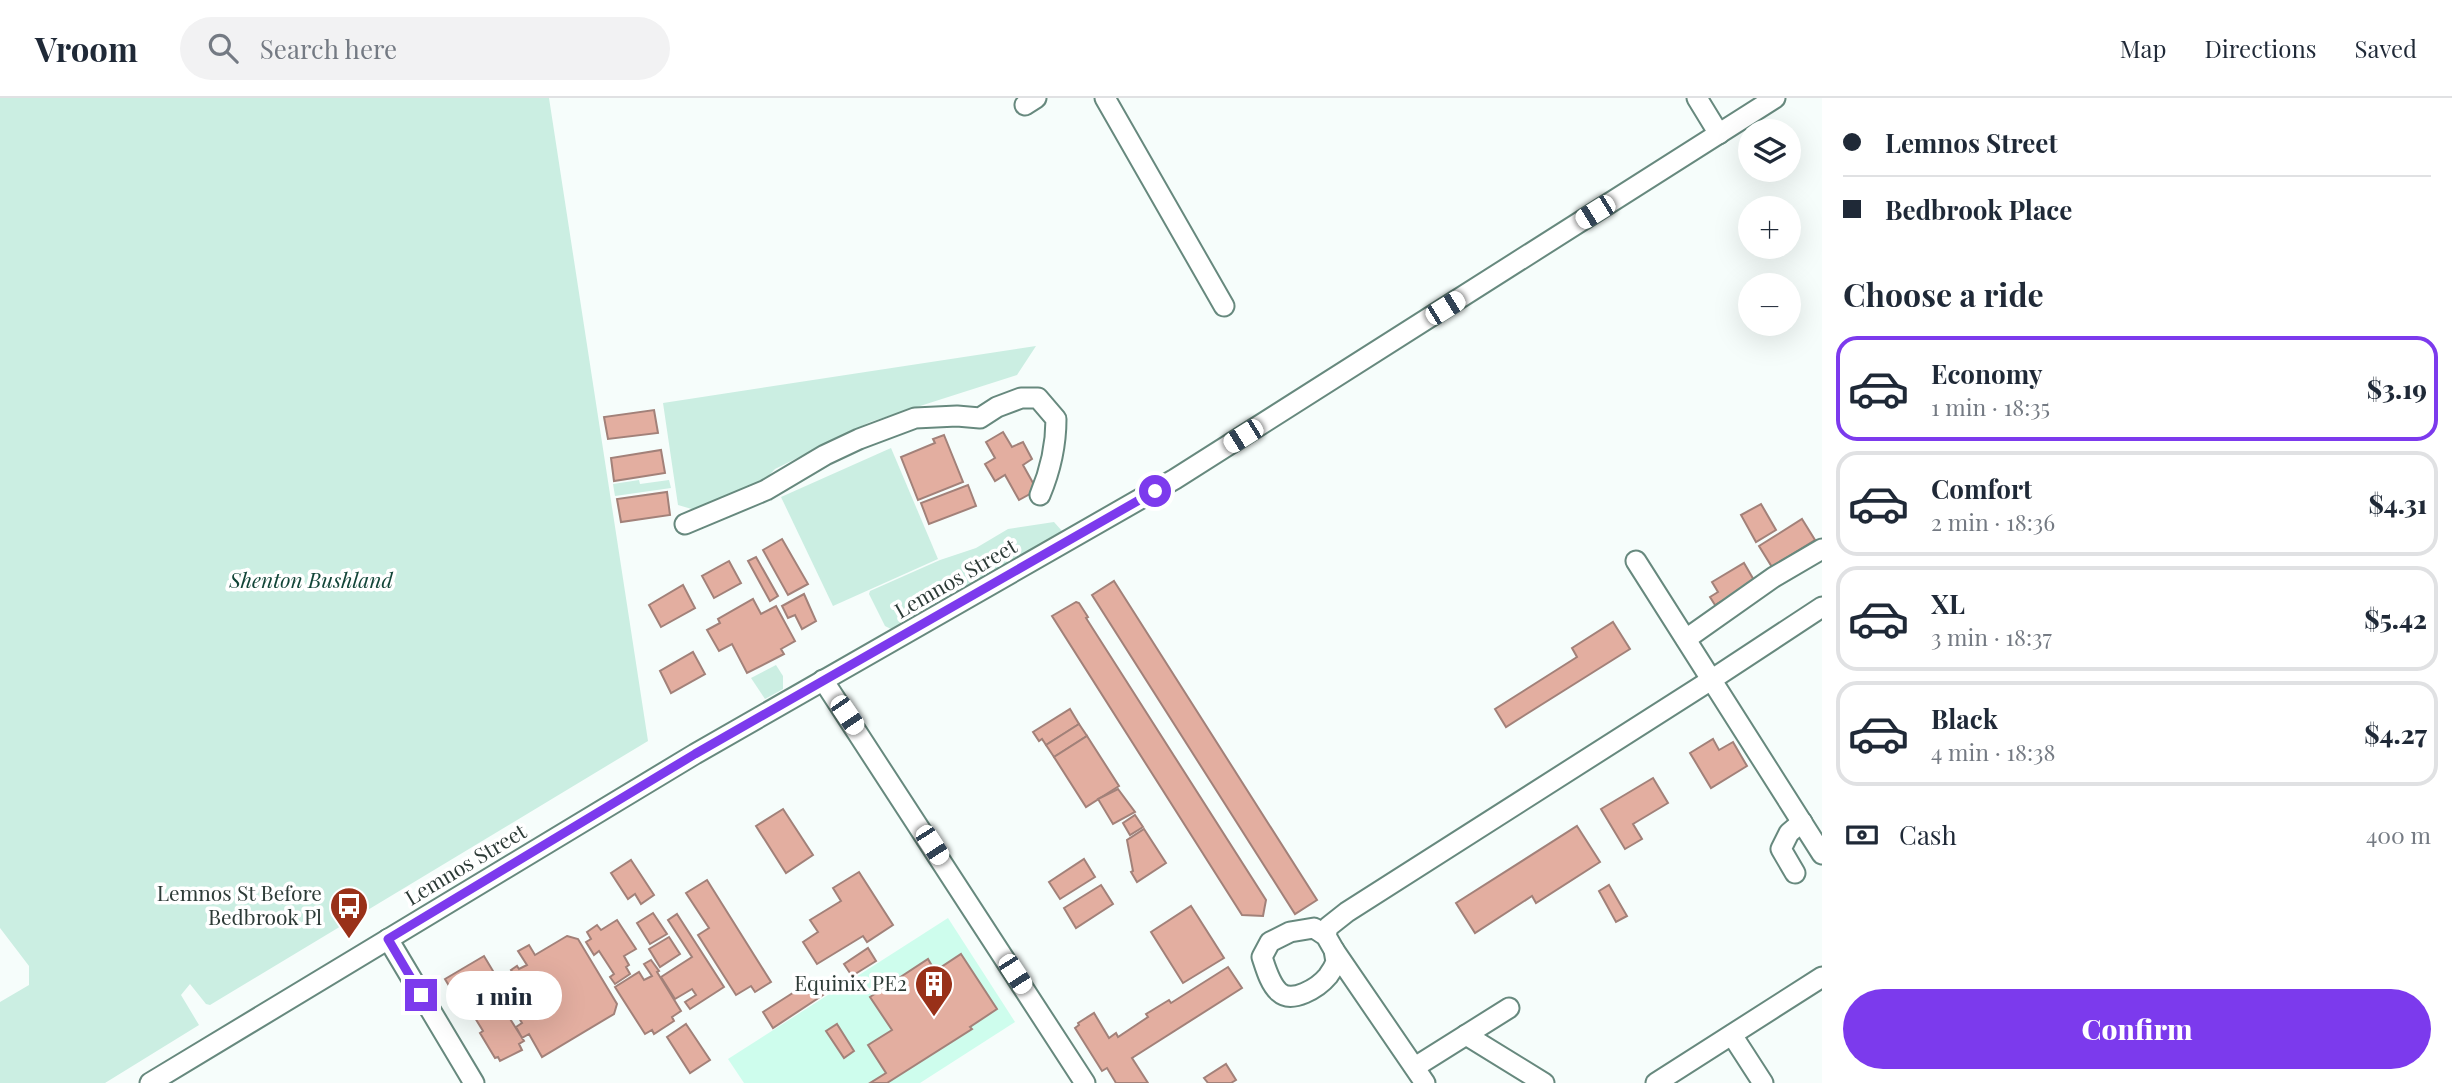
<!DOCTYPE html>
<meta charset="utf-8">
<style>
:root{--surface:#fff;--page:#f2f2f3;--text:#1f2937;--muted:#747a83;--line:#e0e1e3;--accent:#7c3aed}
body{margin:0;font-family:"Playfair Display",serif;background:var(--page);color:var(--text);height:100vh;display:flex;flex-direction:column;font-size:26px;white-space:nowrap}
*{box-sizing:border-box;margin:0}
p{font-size:23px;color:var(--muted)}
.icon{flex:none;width:38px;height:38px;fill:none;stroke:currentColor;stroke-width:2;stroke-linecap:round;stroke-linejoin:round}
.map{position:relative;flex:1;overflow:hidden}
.drawer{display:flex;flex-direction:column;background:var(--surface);width:630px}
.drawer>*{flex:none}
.top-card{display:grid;align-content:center;height:154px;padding:0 21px;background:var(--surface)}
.fabs{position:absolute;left:1738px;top:21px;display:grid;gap:14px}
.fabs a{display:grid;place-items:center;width:63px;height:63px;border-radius:50%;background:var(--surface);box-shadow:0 7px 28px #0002;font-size:35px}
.end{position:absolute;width:32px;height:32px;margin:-16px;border:9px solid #7c3aed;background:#fff;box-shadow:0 0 0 4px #fff}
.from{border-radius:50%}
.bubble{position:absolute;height:49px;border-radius:24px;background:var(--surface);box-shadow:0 7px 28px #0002;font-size:23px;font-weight:800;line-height:49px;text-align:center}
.car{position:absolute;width:21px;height:42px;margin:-21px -10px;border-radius:9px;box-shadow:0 0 5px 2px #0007;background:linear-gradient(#fff 24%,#345 0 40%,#fff 0 76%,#345 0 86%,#fff 0)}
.top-card b{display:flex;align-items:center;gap:24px;height:66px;font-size:26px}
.top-card b+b{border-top:2px solid var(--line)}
.top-card i{width:18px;height:18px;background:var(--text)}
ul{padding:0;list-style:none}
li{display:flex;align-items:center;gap:21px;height:105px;margin:0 14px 10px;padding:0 7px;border:4px solid var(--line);border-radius:21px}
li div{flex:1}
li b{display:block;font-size:26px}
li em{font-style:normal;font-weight:800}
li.selected{border-color:var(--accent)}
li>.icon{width:63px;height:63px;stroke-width:1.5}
h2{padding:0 21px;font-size:32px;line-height:84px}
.pay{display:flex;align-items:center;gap:18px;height:77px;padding:0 21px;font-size:26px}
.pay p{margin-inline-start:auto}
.cta{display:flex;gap:14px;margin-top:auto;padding:14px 21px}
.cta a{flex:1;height:80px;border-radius:42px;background:var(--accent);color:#fff;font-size:28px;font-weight:800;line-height:80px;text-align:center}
header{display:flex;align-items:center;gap:42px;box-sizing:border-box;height:98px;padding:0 35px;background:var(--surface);border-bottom:2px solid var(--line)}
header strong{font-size:33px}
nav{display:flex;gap:38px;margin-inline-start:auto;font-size:24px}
.search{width:490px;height:63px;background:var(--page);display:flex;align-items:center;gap:18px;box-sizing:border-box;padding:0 24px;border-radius:38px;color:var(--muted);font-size:26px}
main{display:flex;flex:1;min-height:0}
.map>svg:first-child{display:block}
.built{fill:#cefded}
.green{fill:#cbeee2}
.building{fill:#e3aea0;stroke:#a28179;stroke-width:2}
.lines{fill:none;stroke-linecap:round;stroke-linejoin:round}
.minor-casing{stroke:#67897e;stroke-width:23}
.minor{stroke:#fff;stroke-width:19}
.route{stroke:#7c3aed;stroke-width:9}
.labels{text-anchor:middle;stroke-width:7;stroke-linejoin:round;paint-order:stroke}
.street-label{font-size:21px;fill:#2d3b37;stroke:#fff}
.park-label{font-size:21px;font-style:italic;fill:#124538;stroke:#fff}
.poi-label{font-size:21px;fill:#2d3b37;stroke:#fff;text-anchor:end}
</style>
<header>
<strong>Vroom</strong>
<div class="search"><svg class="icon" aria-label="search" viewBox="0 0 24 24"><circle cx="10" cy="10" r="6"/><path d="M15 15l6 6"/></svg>Search here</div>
<nav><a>Map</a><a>Directions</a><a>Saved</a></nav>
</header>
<main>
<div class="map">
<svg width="1822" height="985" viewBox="0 0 1822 985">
<rect width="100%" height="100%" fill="#f6fdfb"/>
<polygon class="built" points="948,820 1015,924 920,985 744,985 728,961"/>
<g class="green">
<polygon points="0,0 549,0 648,643 210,907 206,906 190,886 181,897 199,927 105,985 0,985 0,904 29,887 29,868 0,830"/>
<polygon points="1036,248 1017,277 870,324 775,371 758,389 702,414 678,407 663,305"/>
<polygon points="891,350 938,461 833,508 781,399"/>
<polygon points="639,382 640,386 669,382 671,390 615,398 613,386"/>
<polygon points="1054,424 1062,433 919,516 915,510 903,517 904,524 891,531 885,528 869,496 870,493 940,462 976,450 1008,431"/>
<polygon points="776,567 783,578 783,591 765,601 751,580"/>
</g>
<g class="building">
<polygon points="654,312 658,335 608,341 604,319"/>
<polygon points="1003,334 1012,349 1023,344 1032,361 1023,367 1037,392 1019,402 1005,377 995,383 985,366 995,360 986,344"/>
<polygon points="944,337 963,384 918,402 901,359 935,345 933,341"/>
<polygon points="661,352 665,375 614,383 611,360"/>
<polygon points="968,387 976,408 929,426 921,405"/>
<polygon points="667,394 670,417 621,424 617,401"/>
<polygon points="1761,406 1776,432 1756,444 1741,417"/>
<polygon points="1802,421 1815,442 1772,469 1759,448"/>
<polygon points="782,441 808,486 788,497 763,452"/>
<polygon points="756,459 778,498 770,503 748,463"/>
<polygon points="729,463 741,485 714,500 702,478"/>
<polygon points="1744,465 1755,484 1715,507 1710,499 1718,494 1712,484"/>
<polygon points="1114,483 1317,802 1295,816 1092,497"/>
<polygon points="683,487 695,510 661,529 649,507"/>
<polygon points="804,496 816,523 802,531 795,517 788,520 782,508"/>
<polygon points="753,501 761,516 776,508 795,543 781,551 784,556 747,575 732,546 719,553 707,532 720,525 718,521"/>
<polygon points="1076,504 1079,505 1088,519 1086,520 1266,802 1263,818 1242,817 1052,518"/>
<polygon points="1613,524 1630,551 1506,629 1495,611 1577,559 1572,550"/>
<polygon points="693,554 705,576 671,595 660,573"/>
<polygon points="1070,611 1079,626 1046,647 1042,641 1039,643 1033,634"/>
<polygon points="1079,626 1087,638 1054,659 1046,647"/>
<polygon points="1087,638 1119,688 1086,709 1054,659"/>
<polygon points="1713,641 1719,652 1733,644 1747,668 1711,690 1690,655"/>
<polygon points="1653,680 1668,705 1633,726 1642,741 1625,751 1601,711"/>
<polygon points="1118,691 1135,714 1113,726 1098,701"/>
<polygon points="783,711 813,757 786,775 756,728"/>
<polygon points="1135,717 1143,729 1130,737 1123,725"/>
<polygon points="1577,728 1600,764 1536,805 1532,798 1475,835 1456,805"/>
<polygon points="1144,731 1166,765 1137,784 1131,774 1133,773 1127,742"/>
<polygon points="1084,761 1095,779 1060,801 1049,784"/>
<polygon points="631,762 654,797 641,806 635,796 628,801 611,775"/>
<polygon points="859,774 893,827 867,844 863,838 817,866 803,844 818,834 810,822 841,803 833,790"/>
<polygon points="707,782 771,884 755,894 751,888 736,897 698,837 709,830 686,795"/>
<polygon points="1101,787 1113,806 1076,830 1064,810"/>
<polygon points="1609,787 1627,818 1616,824 1599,793"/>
<polygon points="1191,808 1224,860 1183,885 1151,834"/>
<polygon points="653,815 667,836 650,846 637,825"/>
<polygon points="677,816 724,889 690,911 685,904 696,897 692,891 675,901 661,879 692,859 668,822"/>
<polygon points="617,822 636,851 624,858 629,867 626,869 630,876 615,886 610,879 614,876 599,853 594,857 586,844 591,841 587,834 597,827 601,832"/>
<polygon points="567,838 578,841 617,906 614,916 542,959 529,936 522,940 516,929 522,925 514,912 507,916 524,943 519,946 522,952 500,963 498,959 495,960 480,935 483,933 472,915 467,918 445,881 484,858 499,883 513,875 511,872 517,868 519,871 527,867 518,853 529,847 535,857"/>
<polygon points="669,839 680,856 660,869 649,851"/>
<polygon points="868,850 876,863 852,878 844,866"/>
<polygon points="961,856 997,911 970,929 972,931 887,985 870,985 886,975 868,947 892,932 870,899 928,861 935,873"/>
<polygon points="651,862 659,873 657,874 681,913 672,919 674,923 654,936 652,932 645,936 615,889 639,874 644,882 652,878 644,866"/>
<polygon points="1228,869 1242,890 1132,960 1148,985 1116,985 1107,970 1102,973 1075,930 1079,927 1078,925 1094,915 1109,940 1116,935 1118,939 1148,919 1146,916 1169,902 1171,905"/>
<polygon points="813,882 823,897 773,930 763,914"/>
<polygon points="686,926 710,962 690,975 667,939"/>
<polygon points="837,926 854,953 844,960 826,933"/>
<polygon points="1226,966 1236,982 1231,985 1208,985 1204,980"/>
</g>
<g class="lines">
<defs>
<g id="minor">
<polyline points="1105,0 1224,208"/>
<polyline points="1697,0 1719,36"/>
<polyline points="1025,7 1036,0"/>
<path d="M685,426L766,392L825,357L859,341L915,320L957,318L980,320L997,309L1021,300H1038L1056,321C1056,348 1051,371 1040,397"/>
<polyline points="1636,463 1822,756"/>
<polyline points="1686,541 1774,479 1822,451"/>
<polyline points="823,582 1085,985"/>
<polyline points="1795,775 1781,751 1789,735 1802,724"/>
<path d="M1326,838L1314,830L1290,834L1270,844L1262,859C1266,871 1270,886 1279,894C1292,906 1318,890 1328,878C1331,874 1334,869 1336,864L1334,852L1326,838L1328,829L1347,814L1711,582L1822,509"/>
<polyline points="388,841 474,985"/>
<polyline points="1334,852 1425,985"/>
<polyline points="1466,937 1544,985"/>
<polyline points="1732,937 1763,985"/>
<polyline points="1415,969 1509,910"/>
<polyline points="150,985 695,656 1175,381 1775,0"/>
<polyline points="1656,985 1822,879"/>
</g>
</defs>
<use href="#minor" class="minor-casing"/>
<use href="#minor" class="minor"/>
</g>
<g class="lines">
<polyline class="route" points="421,897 388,841 695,656 1155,393"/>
</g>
<defs>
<symbol id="bus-pin" viewBox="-11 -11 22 30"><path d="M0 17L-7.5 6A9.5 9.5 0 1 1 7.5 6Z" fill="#993119" stroke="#fff"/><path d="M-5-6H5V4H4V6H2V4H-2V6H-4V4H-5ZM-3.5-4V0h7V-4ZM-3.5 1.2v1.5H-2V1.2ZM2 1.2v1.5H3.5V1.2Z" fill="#fff"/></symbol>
<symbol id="building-pin" viewBox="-11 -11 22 30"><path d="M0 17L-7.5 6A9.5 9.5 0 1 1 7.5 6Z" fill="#993119" stroke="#fff"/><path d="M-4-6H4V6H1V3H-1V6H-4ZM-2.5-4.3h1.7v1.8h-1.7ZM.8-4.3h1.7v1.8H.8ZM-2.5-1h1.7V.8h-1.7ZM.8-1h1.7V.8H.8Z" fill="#fff"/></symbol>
</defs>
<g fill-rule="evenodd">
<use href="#bus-pin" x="327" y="786" width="44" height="60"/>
<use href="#building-pin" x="912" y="864" width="44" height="60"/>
</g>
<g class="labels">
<g class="street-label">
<text transform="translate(956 481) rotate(-30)" y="7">Lemnos Street</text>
<text transform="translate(466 767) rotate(-31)" y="7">Lemnos Street</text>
</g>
<g class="park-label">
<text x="311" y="490">Shenton Bushland</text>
</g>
<g class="poi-label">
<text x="322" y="803">Lemnos St Before<tspan x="322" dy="24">Bedbrook Pl</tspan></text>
<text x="907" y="893">Equinix PE2</text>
</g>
</g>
</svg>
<div class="fabs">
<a><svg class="icon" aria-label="layers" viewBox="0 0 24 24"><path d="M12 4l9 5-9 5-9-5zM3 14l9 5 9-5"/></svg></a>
<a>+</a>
<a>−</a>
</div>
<i class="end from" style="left:1155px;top:393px"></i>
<i class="end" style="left:421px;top:897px"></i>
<div class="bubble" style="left:446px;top:873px;width:116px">1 min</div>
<i class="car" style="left:1595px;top:114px;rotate:238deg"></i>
<i class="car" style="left:1445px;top:210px;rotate:58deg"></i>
<i class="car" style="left:1243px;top:338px;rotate:238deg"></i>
<i class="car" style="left:847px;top:617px;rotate:146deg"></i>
<i class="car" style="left:932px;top:747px;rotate:147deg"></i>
<i class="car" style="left:1015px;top:876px;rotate:147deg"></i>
</div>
<section class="drawer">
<div class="top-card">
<b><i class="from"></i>Lemnos Street</b>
<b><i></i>Bedbrook Place</b>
</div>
<h2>Choose a ride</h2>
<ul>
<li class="selected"><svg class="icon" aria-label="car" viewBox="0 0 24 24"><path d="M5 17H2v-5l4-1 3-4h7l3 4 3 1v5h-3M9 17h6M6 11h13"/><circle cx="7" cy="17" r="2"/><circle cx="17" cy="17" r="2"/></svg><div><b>Economy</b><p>1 min · 18:35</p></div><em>$3.19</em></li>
<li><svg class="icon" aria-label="car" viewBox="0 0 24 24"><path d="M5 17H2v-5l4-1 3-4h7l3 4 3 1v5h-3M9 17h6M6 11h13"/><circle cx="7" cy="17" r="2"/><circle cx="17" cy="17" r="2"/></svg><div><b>Comfort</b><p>2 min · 18:36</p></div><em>$4.31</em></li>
<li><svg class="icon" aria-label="car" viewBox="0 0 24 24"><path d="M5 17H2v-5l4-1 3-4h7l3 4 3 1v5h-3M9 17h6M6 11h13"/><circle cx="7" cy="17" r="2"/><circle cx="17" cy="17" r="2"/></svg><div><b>XL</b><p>3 min · 18:37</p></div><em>$5.42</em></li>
<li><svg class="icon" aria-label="car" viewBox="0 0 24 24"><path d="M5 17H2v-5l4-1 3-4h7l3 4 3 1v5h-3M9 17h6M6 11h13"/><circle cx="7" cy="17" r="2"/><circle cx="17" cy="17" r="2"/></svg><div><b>Black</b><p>4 min · 18:38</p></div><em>$4.27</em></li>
</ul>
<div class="pay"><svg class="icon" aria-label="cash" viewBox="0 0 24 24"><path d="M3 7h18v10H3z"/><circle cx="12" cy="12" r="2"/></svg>Cash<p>400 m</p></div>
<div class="cta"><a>Confirm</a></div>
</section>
</main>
